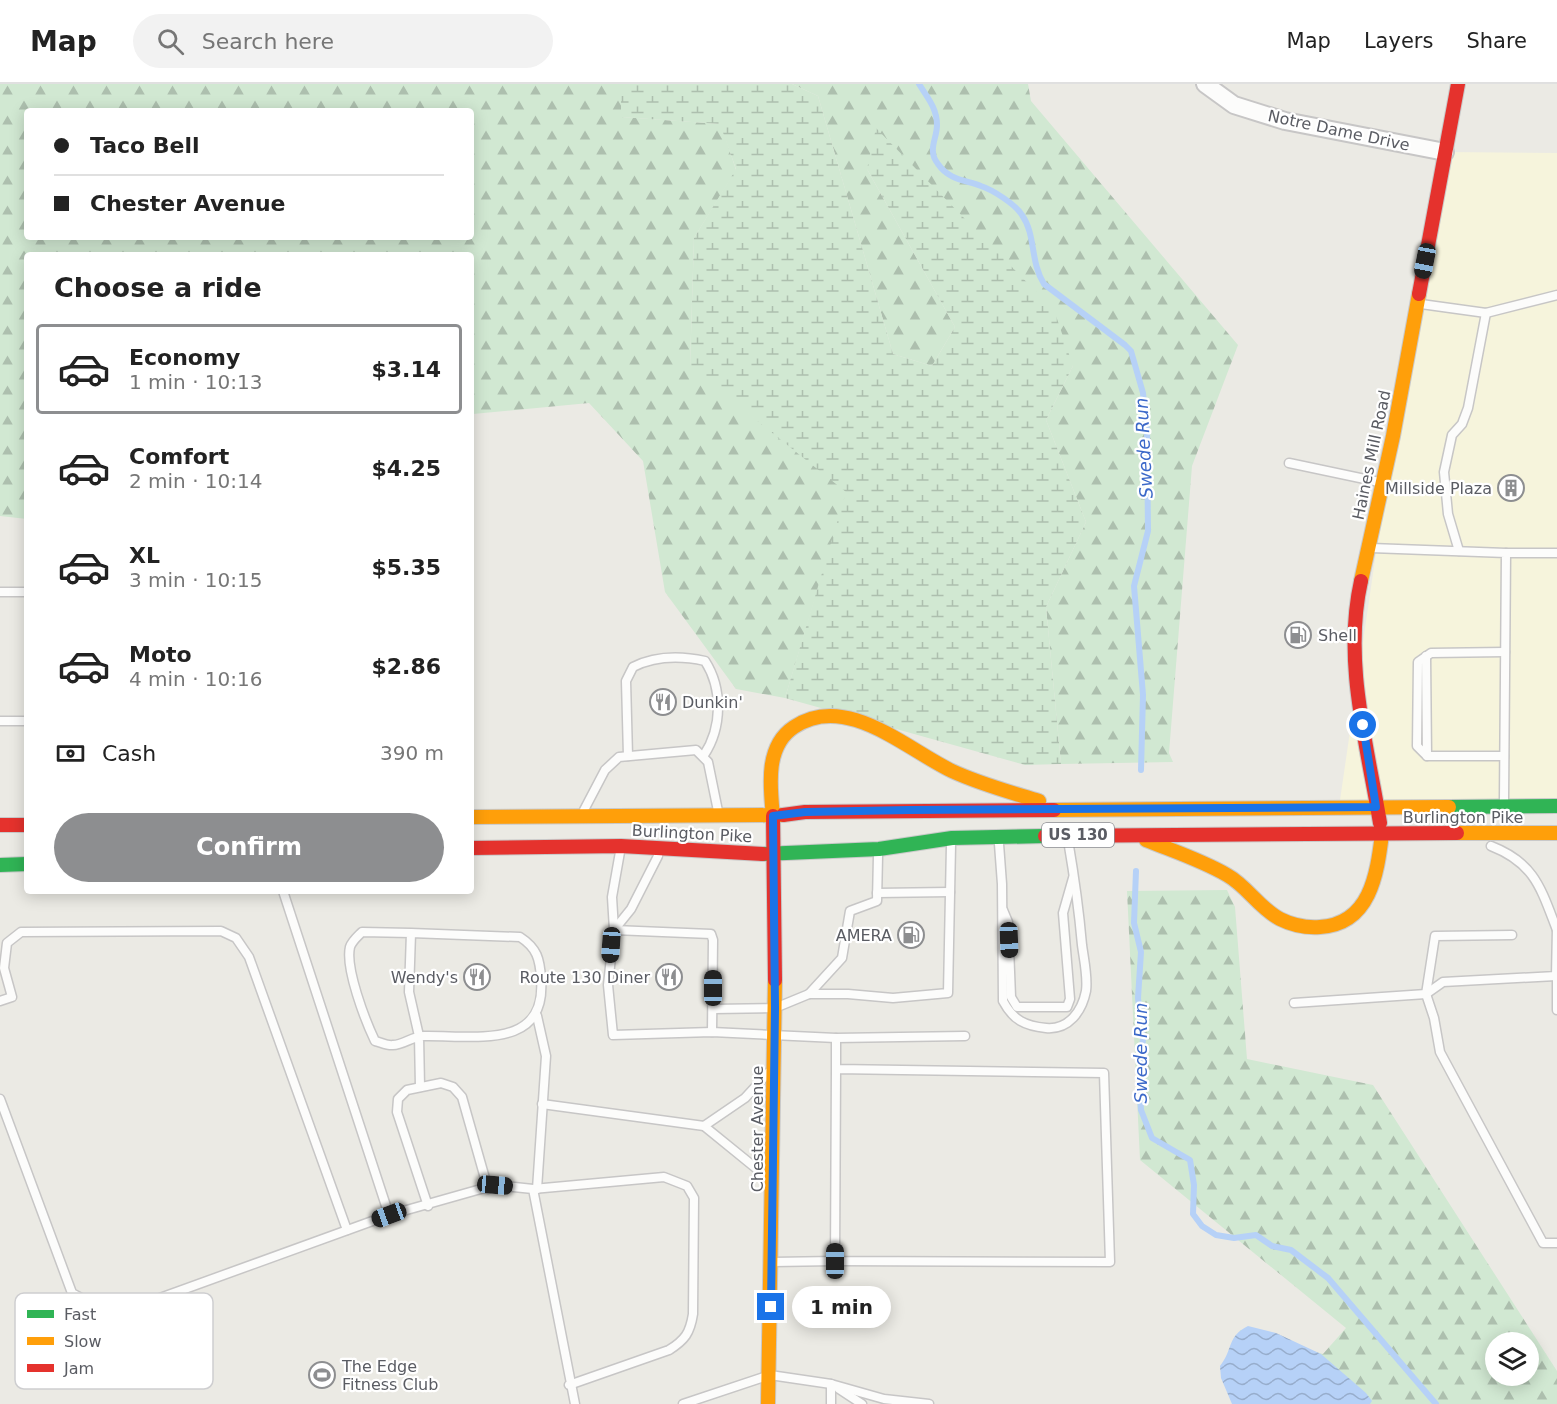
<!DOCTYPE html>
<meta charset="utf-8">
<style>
:root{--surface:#fff;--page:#f2f2f2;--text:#222;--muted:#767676;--line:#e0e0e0;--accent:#8d8e90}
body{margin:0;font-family:"DejaVu Sans",sans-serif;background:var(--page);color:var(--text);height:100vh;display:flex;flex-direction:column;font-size:22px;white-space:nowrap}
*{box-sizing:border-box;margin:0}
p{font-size:20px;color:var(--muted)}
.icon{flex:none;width:33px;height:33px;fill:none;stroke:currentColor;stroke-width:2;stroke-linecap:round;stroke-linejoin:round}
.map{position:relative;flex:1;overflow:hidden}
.details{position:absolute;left:24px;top:168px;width:450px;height:642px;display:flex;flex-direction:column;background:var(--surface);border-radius:6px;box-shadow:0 3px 15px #0003}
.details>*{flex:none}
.guide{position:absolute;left:24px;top:24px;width:450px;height:132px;border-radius:6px;box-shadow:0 3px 15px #0003;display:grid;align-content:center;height:132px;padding:0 30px;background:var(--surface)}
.tools{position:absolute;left:1485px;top:1248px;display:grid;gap:12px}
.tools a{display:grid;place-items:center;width:54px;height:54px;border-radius:50%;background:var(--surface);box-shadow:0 3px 15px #0003;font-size:30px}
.end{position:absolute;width:27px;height:27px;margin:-14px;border:8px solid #1a73e8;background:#fff;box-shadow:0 0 0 3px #fff}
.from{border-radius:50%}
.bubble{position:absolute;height:42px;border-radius:21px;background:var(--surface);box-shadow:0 3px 15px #0003;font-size:20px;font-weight:800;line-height:42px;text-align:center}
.car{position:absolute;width:18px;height:36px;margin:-18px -9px;border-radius:8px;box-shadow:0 0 4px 2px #0007;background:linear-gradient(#222 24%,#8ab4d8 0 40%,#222 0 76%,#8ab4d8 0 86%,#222 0)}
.guide b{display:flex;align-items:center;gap:21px;height:57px;font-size:22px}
.guide b+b{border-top:2px solid var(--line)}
.guide i{width:15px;height:15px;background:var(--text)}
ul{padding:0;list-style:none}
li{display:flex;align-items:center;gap:18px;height:90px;margin:0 12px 9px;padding:0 18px;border:3px solid transparent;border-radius:6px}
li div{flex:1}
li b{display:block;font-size:22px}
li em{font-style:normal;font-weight:800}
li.selected{border-color:var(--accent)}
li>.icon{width:54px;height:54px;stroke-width:1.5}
h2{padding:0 30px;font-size:27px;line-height:72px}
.pay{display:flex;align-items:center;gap:15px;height:66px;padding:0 30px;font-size:22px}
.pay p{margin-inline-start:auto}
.cta{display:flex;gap:12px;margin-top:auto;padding:12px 30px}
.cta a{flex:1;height:69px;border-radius:36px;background:var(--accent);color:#fff;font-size:24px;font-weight:800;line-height:69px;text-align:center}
header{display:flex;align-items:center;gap:36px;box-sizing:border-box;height:84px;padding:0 30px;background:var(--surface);border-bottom:2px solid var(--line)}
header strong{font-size:28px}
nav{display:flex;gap:33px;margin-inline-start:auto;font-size:21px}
.search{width:420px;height:54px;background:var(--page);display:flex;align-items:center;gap:15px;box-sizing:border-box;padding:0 21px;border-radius:33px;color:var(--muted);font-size:22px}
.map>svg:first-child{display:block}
.commercial{fill:#f6f4dc}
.forest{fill:url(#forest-firs);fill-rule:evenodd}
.wetland{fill:url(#wetland-marsh)}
.water{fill:url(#water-waves)}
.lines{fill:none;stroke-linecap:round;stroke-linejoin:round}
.stream{stroke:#b6d1f7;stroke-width:6}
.lane-casing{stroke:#c7c6c6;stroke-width:11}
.street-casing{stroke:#c7c6c6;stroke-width:20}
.fast-casing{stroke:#c9c9c9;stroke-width:16}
.slow-casing{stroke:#c9c9c9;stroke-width:16}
.jam-casing{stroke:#c9c9c9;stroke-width:16}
.lane{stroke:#fcfcfb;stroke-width:8}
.street{stroke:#fcfcfb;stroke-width:16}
.fast{stroke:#30b455;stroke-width:14}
.slow{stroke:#ff9f0a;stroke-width:14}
.jam{stroke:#e5322d;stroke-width:14}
.route{stroke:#1a73e8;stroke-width:8}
.labels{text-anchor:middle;stroke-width:4.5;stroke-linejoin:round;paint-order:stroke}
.shield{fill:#fff;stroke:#8c8d92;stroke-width:1.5}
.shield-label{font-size:15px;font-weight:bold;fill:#5a5c63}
.street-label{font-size:16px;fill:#5a5c63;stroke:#fff}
.poi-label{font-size:16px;fill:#5a5c63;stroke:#fff;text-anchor:end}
.water-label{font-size:18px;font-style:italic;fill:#3c69c9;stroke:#fff}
.key{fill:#fff;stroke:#ceced0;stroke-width:1.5}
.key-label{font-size:16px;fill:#5a5c63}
</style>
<header>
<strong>Map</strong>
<div class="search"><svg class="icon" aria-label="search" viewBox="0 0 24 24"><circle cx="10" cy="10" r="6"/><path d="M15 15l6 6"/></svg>Search here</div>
<nav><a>Map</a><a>Layers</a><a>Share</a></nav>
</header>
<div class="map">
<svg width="1557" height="1320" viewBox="0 0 1557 1320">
<defs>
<pattern id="forest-firs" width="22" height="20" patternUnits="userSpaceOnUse" patternTransform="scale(1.5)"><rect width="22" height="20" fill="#d1e8d2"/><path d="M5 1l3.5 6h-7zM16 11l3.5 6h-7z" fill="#adbfae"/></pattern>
<pattern id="wetland-marsh" width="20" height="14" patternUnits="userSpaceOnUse" patternTransform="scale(1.5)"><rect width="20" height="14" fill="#d1e8d2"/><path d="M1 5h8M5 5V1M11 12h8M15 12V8" fill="none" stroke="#adbfae"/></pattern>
<pattern id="water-waves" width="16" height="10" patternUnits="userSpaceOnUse" patternTransform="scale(1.5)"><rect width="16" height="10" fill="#b6d1f7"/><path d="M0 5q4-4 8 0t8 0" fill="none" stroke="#97adcc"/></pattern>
</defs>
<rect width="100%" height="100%" fill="#ebeae4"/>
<polygon class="commercial" points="1445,68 1557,69 1557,722 1339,723 1393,352"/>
<g class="forest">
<path d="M0,0H621L622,33L721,40L736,86L694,154L690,282L847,408L785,614L736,605L665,508L643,377L589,319L473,330L471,335V171H27V435L0,432ZM27,27H471V153H27Z"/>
<polygon points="792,0 1028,0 1031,17 1238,261 1192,382 1169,669 1173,678 1061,680 1046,523 1086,438 1046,336 1073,282 867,85 955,243 932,282 893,270 818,12"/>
<path d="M1227,806L1235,823L1247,975L1373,1001L1557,1287V1320H1236L1240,1246L1323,1270L1346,1244L1140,1076L1127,807ZM1496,1258H1528V1292H1496Z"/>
</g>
<polygon class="wetland" points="621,0 792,0 818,12 893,270 932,282 955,243 867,85 876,44 1054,226 1073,282 1046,336 1086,438 1046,523 1061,680 1025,681 785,614 846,408 690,283 694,154 736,85 720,40 621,33"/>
<path class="water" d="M1248,1242L1276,1249L1321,1270L1366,1309L1372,1317L1370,1320H1232L1221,1294L1220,1282C1233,1266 1227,1252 1248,1242Z"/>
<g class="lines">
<g class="stream">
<path d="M919,0C927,13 937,24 937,41C937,55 927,66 938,80C949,96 965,96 981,102C993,106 1015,120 1022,131C1036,151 1030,178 1044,200L1125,261L1131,267L1143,309L1147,346L1148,447L1134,502L1143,611L1141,686"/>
<polyline points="1136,787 1134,839 1141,868 1138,914 1143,955 1139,996 1141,1026 1152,1054 1190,1076 1194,1101 1193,1130 1202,1142 1216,1151 1234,1154 1256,1151 1272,1162 1291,1166 1328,1194 1436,1320"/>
</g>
<defs>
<g id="lane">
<polyline points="1421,220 1486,229 1557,211"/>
<polyline points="1289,379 1379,398"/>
<polyline points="1371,464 1506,469 1504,716"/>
<polyline points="1459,467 1448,430 1444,388 1452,351 1462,340 1468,324 1486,229"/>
<polyline points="1506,469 1557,469"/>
<polyline points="0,508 27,508"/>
<polyline points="1426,572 1427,672"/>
<polyline points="0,637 27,637"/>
<path d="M628,672L626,597L633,583C655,572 682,572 705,577C723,605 722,644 704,671"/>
<polyline points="1504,672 1427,672 1417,662 1418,578 1431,569 1505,568"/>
<polyline points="584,726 605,686 619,673 696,666 708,678 718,727"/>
<path d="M999,760L1002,800L1003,917C1013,936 1025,942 1046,944C1069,946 1082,927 1086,907C1088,893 1084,876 1082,861C1079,826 1074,791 1068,756"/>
<path d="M1491,762C1535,779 1541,805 1557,846"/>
<polyline points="620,768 612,813 614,846 608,901 613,951 712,948 836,954 965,952"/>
<polyline points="877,809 950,808"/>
<polyline points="1003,826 1008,838 1011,913 1017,923 1067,923 1070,915 1063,829 1073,794"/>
<polyline points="614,846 711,850 713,856 712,948"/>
<polyline points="614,846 631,825 658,772"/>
<path d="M411,849L362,848C357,853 352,857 350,863C345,884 365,936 375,957C380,958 388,962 393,961C403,961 413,952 424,952C473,951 547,967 541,895C540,875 537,864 520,853L411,849L409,908L419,952L420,1003"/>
<polyline points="1512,851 1435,852 1426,910 1434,934 1440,968 1543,1159 1557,1159"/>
<polyline points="1557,892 1557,926"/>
<polyline points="809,910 848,910 893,914 948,909 951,761"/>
<polyline points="0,917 12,913 4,884 7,859 21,848 221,847 236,854 249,873 347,1146"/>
<polyline points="1294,919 1426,910 1443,898 1556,892 1557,844"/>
<polyline points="713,925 775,924 809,910 842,874 850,827 877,817 878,772"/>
<polyline points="836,985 1104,989 1110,1178 835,1177 836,985 836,954"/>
<polyline points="0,1015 72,1209 113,1231 389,1131 283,807"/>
<polyline points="542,1020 704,1042"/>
<polyline points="768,1094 704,1042 745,1014 769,988"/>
<path d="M533,1105L664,1093L687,1102L694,1114L693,1230C690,1249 685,1256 669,1266L569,1301"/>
<polyline points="537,1105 546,972 537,932"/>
<polyline points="428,1122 397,1028 398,1015 407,1006 441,999 453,1003 462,1013 488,1105"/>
<polyline points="389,1131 495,1101 533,1105 575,1320"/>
<polyline points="773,1178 835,1177"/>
<polyline points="839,1305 862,1320"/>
<polyline points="683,1320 770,1291 831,1300 884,1315 929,1320"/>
<polyline points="831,1320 831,1300"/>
</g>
<polyline id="street" points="1205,0 1234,21 1285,37 1445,68"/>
<g id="fast">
<polyline points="1449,723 1557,722"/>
<polyline points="763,770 879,765 952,754 1045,752"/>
<polyline points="0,781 27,780"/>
</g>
<g id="slow">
<polyline points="1361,497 1393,352 1419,210"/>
<polyline points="1054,726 1449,723"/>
<path d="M773,732C770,702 765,662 794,643C846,608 906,665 952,687C980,700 1010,708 1039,717"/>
<polyline points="471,733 783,731"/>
<polyline points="1457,749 1557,749"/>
<path d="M1146,756C1173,767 1201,776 1227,791C1247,802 1259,824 1280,835C1292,841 1306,844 1320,843C1370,840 1377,791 1382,750"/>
<polyline points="768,1320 775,896"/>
</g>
<g id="jam">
<polyline points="1419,210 1458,0"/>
<path d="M1361,497C1343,577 1367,660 1380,739"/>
<polyline points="783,731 805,728 1054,726"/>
<polyline points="773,732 775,896"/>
<polyline points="0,741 27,741"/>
<polyline points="1045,752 1457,749"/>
<polyline points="471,764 621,762 763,770"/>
</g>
</defs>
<use href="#lane" class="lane-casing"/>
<use href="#street" class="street-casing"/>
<use href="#fast" class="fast-casing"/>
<use href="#slow" class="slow-casing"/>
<use href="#jam" class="jam-casing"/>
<use href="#lane" class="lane"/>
<use href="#street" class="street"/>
<use href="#fast" class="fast"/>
<use href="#slow" class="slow"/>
<use href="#jam" class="jam"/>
</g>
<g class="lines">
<polyline class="route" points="771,1223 775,924 773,732 805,728 909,726 1376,723 1363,641"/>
</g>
<defs>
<symbol id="building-ring" viewBox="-11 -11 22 22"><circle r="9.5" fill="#fff" stroke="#8d8e90" stroke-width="1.5"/><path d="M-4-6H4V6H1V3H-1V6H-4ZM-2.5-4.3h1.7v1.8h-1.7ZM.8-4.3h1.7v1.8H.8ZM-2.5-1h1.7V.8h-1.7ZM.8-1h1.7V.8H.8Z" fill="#8d8e90"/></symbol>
<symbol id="fuel-ring" viewBox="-11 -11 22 22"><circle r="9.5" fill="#fff" stroke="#8d8e90" stroke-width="1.5"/><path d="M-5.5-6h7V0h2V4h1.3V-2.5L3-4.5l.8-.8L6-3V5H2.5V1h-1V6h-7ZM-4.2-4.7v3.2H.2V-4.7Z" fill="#8d8e90"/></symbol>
<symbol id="restaurant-ring" viewBox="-11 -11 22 22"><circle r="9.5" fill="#fff" stroke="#8d8e90" stroke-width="1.5"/><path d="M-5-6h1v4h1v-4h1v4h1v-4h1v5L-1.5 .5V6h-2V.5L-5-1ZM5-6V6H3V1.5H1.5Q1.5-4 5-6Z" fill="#8d8e90"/></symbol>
<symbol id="stadium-ring" viewBox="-11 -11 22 22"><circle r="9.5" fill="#fff" stroke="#8d8e90" stroke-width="1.5"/><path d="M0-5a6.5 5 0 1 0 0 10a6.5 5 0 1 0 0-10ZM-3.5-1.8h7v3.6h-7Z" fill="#8d8e90"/></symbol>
</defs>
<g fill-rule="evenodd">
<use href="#building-ring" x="1496" y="389" width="30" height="30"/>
<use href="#fuel-ring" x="1283" y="536" width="30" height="30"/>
<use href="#restaurant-ring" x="648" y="603" width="30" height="30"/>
<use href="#fuel-ring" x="896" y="836" width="30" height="30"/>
<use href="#restaurant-ring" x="462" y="878" width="30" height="30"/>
<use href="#restaurant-ring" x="654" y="878" width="30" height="30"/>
<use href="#stadium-ring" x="307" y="1276" width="30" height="30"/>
</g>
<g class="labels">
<rect class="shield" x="1042" y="739" width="72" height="24" rx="4.5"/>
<g class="shield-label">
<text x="1078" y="756">US 130</text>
</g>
<g class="street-label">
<text transform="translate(1339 46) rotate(12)" y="6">Notre Dame Drive</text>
<text transform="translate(1371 371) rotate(-78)" y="6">Haines Mill Road</text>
<text x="1463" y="739">Burlington Pike</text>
<text transform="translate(692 749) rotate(3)" y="6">Burlington Pike</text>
<text transform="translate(757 1045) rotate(-90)" y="6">Chester Avenue</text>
</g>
<g class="poi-label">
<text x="1492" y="410">Millside Plaza</text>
<text x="1318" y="557" text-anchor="start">Shell</text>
<text x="682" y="624" text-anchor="start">Dunkin'</text>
<text x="892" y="857">AMERA</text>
<text x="458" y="899">Wendy's</text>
<text x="650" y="899">Route 130 Diner</text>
<text x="342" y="1288" text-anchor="start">The Edge<tspan x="342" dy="18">Fitness Club</tspan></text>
</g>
<g class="water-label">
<text transform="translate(1144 364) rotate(-93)" y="6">Swede Run</text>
<text transform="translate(1141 969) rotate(-90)" y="6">Swede Run</text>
</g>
</g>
<rect x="15" y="1209" width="198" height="96" rx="9" class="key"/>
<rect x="27" y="1226" width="27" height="8" fill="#30b455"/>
<rect x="27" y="1253" width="27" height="8" fill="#ff9f0a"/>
<rect x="27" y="1280" width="27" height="8" fill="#e5322d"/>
<g class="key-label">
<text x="64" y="1236">Fast</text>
<text x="64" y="1263">Slow</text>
<text x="64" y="1290">Jam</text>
</g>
</svg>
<div class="tools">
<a><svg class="icon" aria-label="layers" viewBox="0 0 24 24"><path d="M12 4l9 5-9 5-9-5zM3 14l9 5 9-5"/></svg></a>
</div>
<i class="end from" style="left:1363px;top:641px"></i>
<i class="end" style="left:771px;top:1223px"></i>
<div class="bubble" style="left:792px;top:1202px;width:99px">1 min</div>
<i class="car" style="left:1425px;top:177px;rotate:191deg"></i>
<i class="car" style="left:1009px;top:856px;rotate:178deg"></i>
<i class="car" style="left:611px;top:861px;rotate:184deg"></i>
<i class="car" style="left:713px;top:904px;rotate:0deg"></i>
<i class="car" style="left:495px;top:1101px;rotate:95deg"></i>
<i class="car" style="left:389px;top:1131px;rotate:250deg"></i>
<i class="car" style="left:835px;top:1177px;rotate:0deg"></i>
<div class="guide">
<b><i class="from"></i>Taco Bell</b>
<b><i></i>Chester Avenue</b>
</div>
<section class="details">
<h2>Choose a ride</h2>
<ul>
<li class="selected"><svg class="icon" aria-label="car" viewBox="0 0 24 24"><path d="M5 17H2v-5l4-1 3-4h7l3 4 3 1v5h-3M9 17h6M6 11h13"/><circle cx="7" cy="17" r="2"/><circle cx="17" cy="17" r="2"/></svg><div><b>Economy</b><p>1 min · 10:13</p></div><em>$3.14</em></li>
<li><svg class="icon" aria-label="car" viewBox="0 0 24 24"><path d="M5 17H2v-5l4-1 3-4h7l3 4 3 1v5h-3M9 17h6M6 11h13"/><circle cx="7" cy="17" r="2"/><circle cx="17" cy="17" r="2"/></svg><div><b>Comfort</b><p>2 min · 10:14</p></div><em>$4.25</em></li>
<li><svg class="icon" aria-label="car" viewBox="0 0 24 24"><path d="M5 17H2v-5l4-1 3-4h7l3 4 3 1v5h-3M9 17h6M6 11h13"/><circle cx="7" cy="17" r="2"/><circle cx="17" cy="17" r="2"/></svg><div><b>XL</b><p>3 min · 10:15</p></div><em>$5.35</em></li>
<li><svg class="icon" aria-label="car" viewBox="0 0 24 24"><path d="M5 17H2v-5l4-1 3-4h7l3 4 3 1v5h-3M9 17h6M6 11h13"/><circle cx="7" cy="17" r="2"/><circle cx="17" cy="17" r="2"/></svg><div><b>Moto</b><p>4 min · 10:16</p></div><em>$2.86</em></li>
</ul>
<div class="pay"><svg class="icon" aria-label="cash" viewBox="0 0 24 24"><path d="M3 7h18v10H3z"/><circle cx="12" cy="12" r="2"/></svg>Cash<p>390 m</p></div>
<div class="cta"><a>Confirm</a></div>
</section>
</div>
